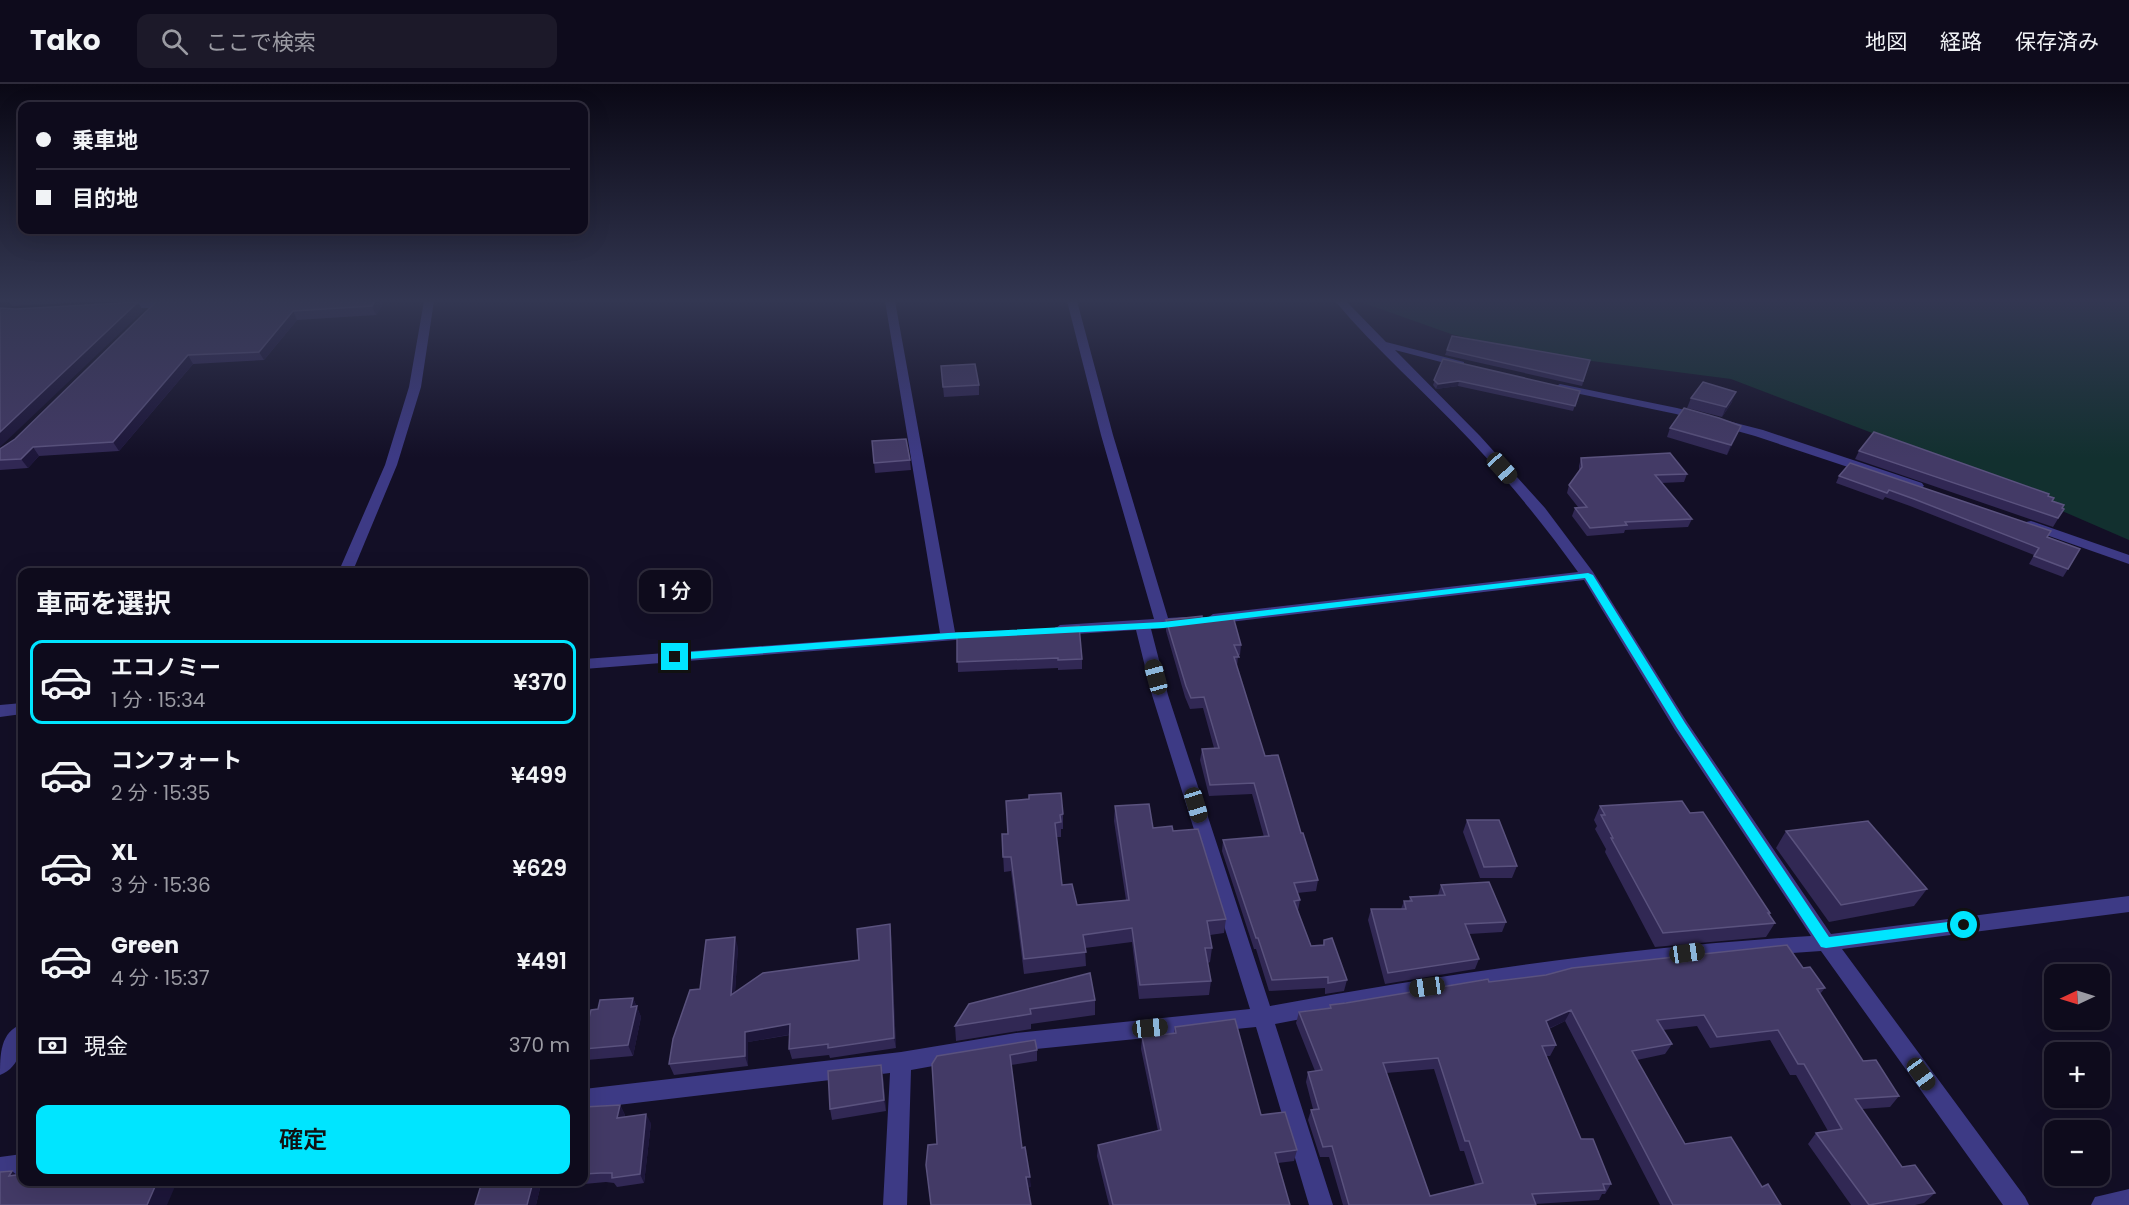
<!DOCTYPE html>
<html lang="ja">
<meta charset="utf-8">
<style>
:root{--surface:#0e0b1c;--page:#1c1929;--text:#f1f3f6;--muted:#9b9ba3;--line:#2e2b3b;--accent:#00e5ff}
body{margin:0;font-family:Poppins,"Noto Sans JP",sans-serif;background:var(--page);color:var(--text);height:100vh;display:flex;flex-direction:column;font-size:22px;white-space:nowrap}
*{box-sizing:border-box;margin:0}
p{font-size:20px;color:var(--muted)}
.icon{flex:none;width:33px;height:33px;fill:none;stroke:currentColor;stroke-width:2;stroke-linecap:round;stroke-linejoin:round}
.map{position:relative;flex:1;overflow:hidden}
.side{position:absolute;left:18px;top:484px;width:570px;height:618px;display:flex;flex-direction:column;background:var(--surface);border-radius:12px;box-shadow:0 6px 24px #0002,0 0 0 2px var(--line)}
.side>*{flex:none}
.banner{position:absolute;left:18px;top:18px;width:570px;height:132px;border-radius:12px;box-shadow:0 6px 24px #0002,0 0 0 2px var(--line);display:grid;align-content:center;height:132px;padding:0 18px;background:var(--surface)}
.needle{width:39px;rotate:266deg}
.controls{position:absolute;left:2044px;top:880px;display:grid;gap:12px}
.controls a{display:grid;place-items:center;width:66px;height:66px;border-radius:12px;background:var(--surface);box-shadow:0 6px 24px #0002,0 0 0 2px var(--line);font-size:30px}
.end{position:absolute;width:27px;height:27px;margin:-14px;border:8px solid #00e5ff;background:#111;box-shadow:0 0 0 3px #111}
.from{border-radius:50%}
.bubble{position:absolute;height:42px;border-radius:12px;background:var(--surface);box-shadow:0 6px 24px #0002,0 0 0 2px var(--line);font-size:20px;font-weight:600;line-height:42px;text-align:center}
.car{position:absolute;width:18px;height:36px;margin:-18px -9px;border-radius:8px;box-shadow:0 0 4px 2px #0007;background:linear-gradient(#222 24%,#8ab4d8 0 40%,#222 0 76%,#8ab4d8 0 86%,#222 0)}
.banner b{display:flex;align-items:center;gap:21px;height:57px;font-size:22px}
.banner b+b{border-top:2px solid var(--line)}
.banner i{width:15px;height:15px;background:var(--text)}
ul{padding:0;list-style:none}
li{display:flex;align-items:center;gap:18px;height:84px;margin:0 12px 9px;padding:0 6px;border:3px solid transparent;border-radius:12px}
li div{flex:1}
li b{display:block;font-size:22px}
li em{font-style:normal;font-weight:600}
li.current{border-color:var(--accent)}
li>.icon{width:54px;height:54px;stroke-width:1.5}
h2{padding:0 18px;font-size:27px;line-height:72px}
.pay{display:flex;align-items:center;gap:15px;height:66px;padding:0 18px;font-size:22px}
.pay p{margin-inline-start:auto}
.cta{display:flex;gap:12px;margin-top:auto;padding:12px 18px}
.cta a{flex:1;height:69px;border-radius:12px;background:var(--accent);color:#111;font-size:24px;font-weight:600;line-height:69px;text-align:center}
header{display:flex;align-items:center;gap:36px;box-sizing:border-box;height:84px;padding:0 30px;background:var(--surface);border-bottom:2px solid var(--line)}
header strong{font-size:28px}
nav{display:flex;gap:33px;margin-inline-start:auto;font-size:21px}
.search{width:420px;height:54px;background:var(--page);display:flex;align-items:center;gap:15px;box-sizing:border-box;padding:0 21px;border-radius:12px;color:var(--muted);font-size:22px}
.map>svg:first-child{display:block}
.green{fill:#12302f}
.lines{fill:none;stroke-linecap:round;stroke-linejoin:round}
.minor{fill:#3d3a85;fill-rule:evenodd}
.wall{fill:#312854;fill-rule:evenodd}
.shaded-wall{fill:#1d163a}
.building{fill:#433a66;stroke:#5a527e;stroke-width:1.5;fill-rule:evenodd}
.route{fill:#00e5ff}
</style>
<header>
<strong>Tako</strong>
<div class="search"><svg class="icon" aria-label="search" viewBox="0 0 24 24"><circle cx="10" cy="10" r="6"/><path d="M15 15l6 6"/></svg>ここで検索</div>
<nav><a>地図</a><a>経路</a><a>保存済み</a></nav>
</header>
<div class="map">
<svg width="2129" height="1121" viewBox="0 0 2129 1121">
<rect width="100%" height="100%" fill="#130f26"/>
<polygon class="green" points="1358,217 2129,217 2129,456 1956,381 1731,295 1530,269 1451,250"/>
<g class="lines">
<g class="minor">
<polygon points="174,217 177,220 172,223 121,225 116,222 121,219"/>
<polygon points="424,217 434,217 421,303 397,381 352,489 338,489 385,381 409,303"/>
<polygon points="885,217 895,217 955,548 981,548 983,551 981,554 584,585 584,575 940,549"/>
<path d="M1067,217H1077L1113,351L1168,534L1186,533L1193,538L1186,543L1151,545L1168,611L1270,922C1448,889 1629,863 1811,852L1675,646L1584,496L1213,540L1208,538L1206,535L1213,530L1578,488C1545,442 1510,399 1471,357C1426,309 1377,267 1335,217H1346L1386,258L1464,278V282L1460,283L1395,266L1480,352L1545,424L1593,488L1687,638L1831,850L2129,812V828L1842,865L2025,1113L2029,1121H2003L1821,867C1638,879 1455,905 1275,940L1333,1121H1309L1256,943L1016,967L911,986L907,1121H883L890,989L584,1025V1005L901,968L1016,949L1250,925L1152,611L1136,546L1060,551L1053,546L1060,541L1154,535L1101,351Z"/>
<polygon points="1560,300 1677,324 1763,346 1922,399 1924,402 1918,406 1914,405 1755,352 1676,330 1556,305 1554,303"/>
<polygon points="2031,437 2129,471 2129,480 2026,444 2024,441 2026,438"/>
<polygon points="22,619 22,630 0,633 0,621"/>
<path d="M22,940C24,959 21,983 0,991C0,971 0,948 22,940Z"/>
<polygon points="22,1070 22,1092 0,1095 0,1073"/>
<polygon points="2129,1105 2129,1121 2091,1121 2095,1113"/>
</g>
</g>
<g class="wall">
<polygon points="9,217 103,217 12,222"/>
<polygon points="157,217 385,217 376,231 297,236 264,276 193,280 119,367 39,372 28,384 0,386 0,365 15,355"/>
<polygon points="1447,266 1590,276 1582,302 1445,271"/>
<polygon points="1443,275 1580,307 1573,327 1458,302 1436,305 1433,301"/>
<polygon points="941,282 979,301 979,311 944,313"/>
<polygon points="1691,314 1732,318 1722,333 1687,324"/>
<polygon points="1741,342 1727,371 1667,353 1670,344"/>
<polygon points="1859,367 2048,412 2052,417 2064,425 2053,443 1855,375"/>
<polygon points="1581,374 1687,390 1684,398 1661,399 1692,435 1688,443 1625,446 1624,449 1587,452 1572,432 1575,424 1578,423 1567,409 1569,401 1579,387 1579,382"/>
<polygon points="910,376 911,386 875,389 874,379"/>
<polygon points="1839,392 2047,453 2068,485 2063,493 2029,480 2034,471 1910,422 1885,413 1883,416 1836,399"/>
<polygon points="1202,534 1241,561 1240,571 1238,571 1237,583 1265,672 1301,749 1318,796 1316,807 1297,809 1300,816 1298,827 1311,862 1323,861 1324,856 1347,896 1344,907 1325,910 1325,904 1269,907 1256,865 1254,865 1222,767 1223,756 1264,753 1252,710 1209,712 1200,676 1202,665 1214,664 1203,624 1190,625 1185,613 1166,547 1166,536"/>
<polygon points="957,549 1082,575 1082,585 1058,586 1058,584 958,588"/>
<polygon points="1029,715 1063,730 1063,745 1061,745 1061,753 1056,753 1062,801 1077,821 1126,816 1114,737 1115,722 1153,744 1173,747 1226,835 1224,849 1210,851 1212,864 1210,878 1208,879 1211,897 1209,911 1139,915 1132,858 1085,864 1086,882 1024,890 1011,787 1004,788 1002,750 1008,750"/>
<polygon points="1600,722 1690,729 1770,829 1769,830 1775,839 1766,853 1655,863 1605,768 1606,765 1595,745 1597,742 1594,736"/>
<polygon points="1467,736 1517,782 1512,794 1480,794 1463,748"/>
<polygon points="1786,747 1927,805 1914,822 1829,838 1776,764"/>
<polygon points="1441,801 1506,838 1502,848 1469,850 1479,875 1475,885 1385,900 1368,836 1371,825 1401,825 1404,817 1409,817 1410,813 1438,811"/>
<polygon points="890,840 891,850 896,964 830,974 829,971 792,975 789,965 790,951 748,958 748,982 674,991 669,980 700,905 738,863 735,908 859,876"/>
<path d="M1803,884L1825,904L1820,910L1863,977L1899,1012L1890,1023L1862,1025L1902,1083L1935,1109L1924,1119L1915,1121H1851L1808,1060L1816,1049L1828,1047L1796,991H1790L1770,956L1710,964L1697,942L1663,946L1672,960L1665,970L1637,976L1685,1060L1762,1103L1781,1121H1660L1565,937L1549,945L1556,961L1550,972H1546L1581,1055L1611,1100L1605,1110H1602L1599,1116L1535,1120L1536,1121H1343L1329,1073H1320L1308,1036L1311,1026L1313,1025L1306,998L1308,988L1315,987L1296,939L1299,928L1330,924V921L1489,898ZM1434,985L1460,1067H1464L1475,1101L1430,1112L1386,989Z"/>
<polygon points="633,914 641,933 633,972 587,976 584,970 584,954 598,925"/>
<polygon points="1095,916 1095,931 1031,940 1031,945 956,957 955,942 969,920"/>
<polygon points="1175,943 1297,1066 1294,1077 1278,1079 1290,1121 1109,1121 1097,1072 1098,1061 1158,1047 1141,965 1142,953 1174,949"/>
<polygon points="1037,966 1037,977 1011,981 1022,1064 1031,1103 937,1060 932,980"/>
<polygon points="883,992 886,1027 832,1036 830,1025"/>
<polygon points="620,1021 625,1031 625,1033 651,1039 644,1099 617,1103 614,1099 606,1098 540,1104 536,1121 475,1121 482,1098 584,1098 584,1023"/>
</g>
<g class="shaded-wall">
<polygon points="375,217 385,217 376,231 372,222"/>
<polygon points="138,218 143,227 0,363 0,348"/>
<polygon points="293,227 297,236 264,276 259,268"/>
<polygon points="188,271 193,280 119,367 113,358"/>
<polygon points="1459,297 1458,302 1436,305 1438,300"/>
<polygon points="1736,308 1732,318 1722,333 1726,323"/>
<polygon points="1741,342 1737,352 1727,371 1731,361"/>
<polygon points="33,363 39,372 28,384 21,375"/>
<polygon points="890,840 891,850 896,964 894,954"/>
<polygon points="735,853 738,863 734,922 731,911"/>
<polygon points="633,914 641,933 633,972 628,961 631,923"/>
<polygon points="1571,926 1565,937 1541,948 1546,937"/>
<polygon points="790,940 793,950 748,958 748,982 745,972 745,948"/>
<polygon points="881,981 883,992 886,1027 884,1016"/>
<polygon points="620,1021 625,1031 622,1044 617,1034"/>
<polygon points="646,1030 651,1039 644,1099 640,1090"/>
<polygon points="12,1087 22,1095 9,1092"/>
<polygon points="1026,1093 1030,1093 1031,1103 1026,1104"/>
<polygon points="157,1098 177,1098 167,1121 147,1121"/>
<polygon points="533,1098 536,1098 540,1104 536,1121 527,1121"/>
</g>
<g class="building">
<polygon points="157,217 375,217 372,222 293,227 259,268 188,271 113,358 33,363 21,375 0,376 0,365 15,355"/>
<polygon points="138,218 0,348 0,224 16,225"/>
<polygon points="1452,252 1590,276 1583,297 1447,266"/>
<polygon points="1443,275 1580,307 1575,322 1459,297 1438,300 1434,296"/>
<polygon points="975,280 979,301 943,303 941,282"/>
<polygon points="1703,298 1736,308 1726,323 1691,314"/>
<polygon points="1684,324 1719,334 1741,342 1731,361 1670,344"/>
<polygon points="1874,348 2049,410 2048,412 2054,414 2052,417 2064,421 2062,424 2064,425 2058,434 1859,367"/>
<polygon points="906,355 910,376 874,379 872,357"/>
<polygon points="1670,369 1687,390 1655,391 1692,435 1625,438 1627,441 1590,444 1575,424 1587,423 1569,401 1582,383 1581,374"/>
<polygon points="1850,379 2051,447 2047,453 2080,465 2068,485 2034,472 2039,464 1914,415 1889,406 1887,409 1839,392"/>
<polygon points="1202,532 1202,534 1233,532 1241,561 1234,561 1239,573 1234,573 1265,672 1278,671 1301,749 1303,749 1318,796 1294,799 1300,816 1294,817 1311,862 1324,861 1324,856 1332,854 1347,896 1328,899 1328,893 1272,896 1258,854 1256,854 1223,756 1269,752 1254,699 1210,701 1202,665 1219,664 1204,613 1191,614 1186,602 1166,536"/>
<polygon points="1079,542 1082,575 1058,576 1058,574 957,578 957,549 1056,546 1056,544"/>
<polygon points="1061,709 1063,730 1060,731 1061,738 1055,739 1062,801 1072,800 1077,821 1129,816 1115,722 1149,720 1153,744 1172,742 1173,747 1198,745 1226,835 1207,837 1212,864 1205,864 1211,897 1140,901 1132,844 1083,851 1086,868 1024,875 1011,773 1003,773 1002,750 1008,750 1006,717 1029,715 1029,711"/>
<polygon points="1682,717 1690,729 1703,728 1770,829 1768,829 1775,839 1663,849 1611,754 1613,754 1601,731 1605,731 1600,722"/>
<polygon points="1467,736 1499,736 1517,782 1484,783"/>
<polygon points="1868,737 1927,805 1841,821 1786,747"/>
<polygon points="1489,798 1506,838 1465,840 1479,875 1388,889 1371,825 1406,825 1404,817 1412,817 1410,813 1445,811 1441,801"/>
<polygon points="890,840 894,954 828,964 828,960 789,965 790,940 745,948 745,972 669,980 673,955 690,906 700,905 706,856 735,853 731,911 763,889 859,876 857,845"/>
<path d="M1787,861L1803,884L1810,883L1825,904L1817,905L1863,977L1876,976L1899,1012L1855,1015L1902,1083L1915,1081L1935,1109L1869,1121L1816,1049L1842,1045L1804,980H1798L1778,946L1717,953L1704,931L1657,936L1672,960L1632,967L1685,1060L1731,1053L1762,1103L1768,1100L1781,1121H1673L1571,926L1546,937L1556,961L1542,962L1581,1055H1593L1611,1100H1603L1605,1106L1532,1110L1536,1121H1349L1332,1062L1323,1063L1311,1026L1319,1025L1308,988L1322,986L1299,928L1331,924L1330,921L1346,919L1483,896L1488,895L1489,898L1546,891L1572,884ZM1438,974L1465,1057H1469L1483,1099L1430,1112L1383,979Z"/>
<polygon points="1090,889 1095,916 1030,925 1031,930 955,942 969,920"/>
<polygon points="633,914 631,923 637,922 628,961 584,965 584,954 591,926 598,925 600,916"/>
<polygon points="1235,935 1261,1031 1285,1028 1297,1066 1275,1069 1290,1121 1113,1121 1098,1061 1161,1046 1142,953 1176,949 1175,943"/>
<polygon points="1035,956 1037,966 1010,971 1022,1064 1025,1063 1030,1093 1026,1093 1031,1121 931,1121 926,1081 928,1061 937,1060 932,980 937,972"/>
<polygon points="881,981 884,1016 830,1025 828,987"/>
<polygon points="620,1021 617,1034 646,1030 640,1090 612,1094 612,1089 601,1089 584,1090 584,1023"/>
<polygon points="12,1087 9,1092 22,1090 22,1098 157,1098 147,1121 0,1121 0,1088"/>
<polygon points="482,1098 533,1098 527,1121 475,1121"/>
</g>
<linearGradient id="sky" x2="0" y2="1"><stop stop-color="#0a0815"/><stop offset="0.58" stop-color="#333752"/><stop offset="1" stop-color="#333752" stop-opacity="0"/></linearGradient>
<rect width="2129" height="374" fill="url(#sky)"/>
<polygon class="route" points="1588,489 1593,491 1685,639 1829,853 1964,836 1971,841 1969,845 1826,864 1821,863 1677,644 1585,494 1163,544 948,555 675,576 670,573 675,569 948,549 1163,538"/>
</svg>
<div class="controls">
<a><svg class="needle" viewBox="-14 -14 28 28"><path d="M0-13l5 13h-10z" fill="#e53935"/><path d="M0 13l5-13h-10z" fill="#9b9ba3"/></svg></a>
<a>+</a>
<a>−</a>
</div>
<i class="end from" style="left:1964px;top:841px"></i>
<i class="end" style="left:675px;top:573px"></i>
<div class="bubble" style="left:639px;top:486px;width:72px">1 分</div>
<i class="car" style="left:1502px;top:384px;rotate:138deg"></i>
<i class="car" style="left:1156px;top:593px;rotate:345deg"></i>
<i class="car" style="left:1196px;top:721px;rotate:163deg"></i>
<i class="car" style="left:1687px;top:869px;rotate:82deg"></i>
<i class="car" style="left:1427px;top:903px;rotate:262deg"></i>
<i class="car" style="left:1150px;top:944px;rotate:84deg"></i>
<i class="car" style="left:1921px;top:990px;rotate:144deg"></i>
<div class="banner">
<b><i class="from"></i>乗車地</b>
<b><i></i>目的地</b>
</div>
<section class="side">
<h2>車両を選択</h2>
<ul>
<li class="current"><svg class="icon" aria-label="car" viewBox="0 0 24 24"><path d="M5 17H2v-5l4-1 3-4h7l3 4 3 1v5h-3M9 17h6M6 11h13"/><circle cx="7" cy="17" r="2"/><circle cx="17" cy="17" r="2"/></svg><div><b>エコノミー</b><p>1 分 · 15:34</p></div><em>¥370</em></li>
<li><svg class="icon" aria-label="car" viewBox="0 0 24 24"><path d="M5 17H2v-5l4-1 3-4h7l3 4 3 1v5h-3M9 17h6M6 11h13"/><circle cx="7" cy="17" r="2"/><circle cx="17" cy="17" r="2"/></svg><div><b>コンフォート</b><p>2 分 · 15:35</p></div><em>¥499</em></li>
<li><svg class="icon" aria-label="car" viewBox="0 0 24 24"><path d="M5 17H2v-5l4-1 3-4h7l3 4 3 1v5h-3M9 17h6M6 11h13"/><circle cx="7" cy="17" r="2"/><circle cx="17" cy="17" r="2"/></svg><div><b>XL</b><p>3 分 · 15:36</p></div><em>¥629</em></li>
<li><svg class="icon" aria-label="car" viewBox="0 0 24 24"><path d="M5 17H2v-5l4-1 3-4h7l3 4 3 1v5h-3M9 17h6M6 11h13"/><circle cx="7" cy="17" r="2"/><circle cx="17" cy="17" r="2"/></svg><div><b>Green</b><p>4 分 · 15:37</p></div><em>¥491</em></li>
</ul>
<div class="pay"><svg class="icon" aria-label="cash" viewBox="0 0 24 24"><path d="M3 7h18v10H3z"/><circle cx="12" cy="12" r="2"/></svg>現金<p>370 m</p></div>
<div class="cta"><a>確定</a></div>
</section>
</div>
